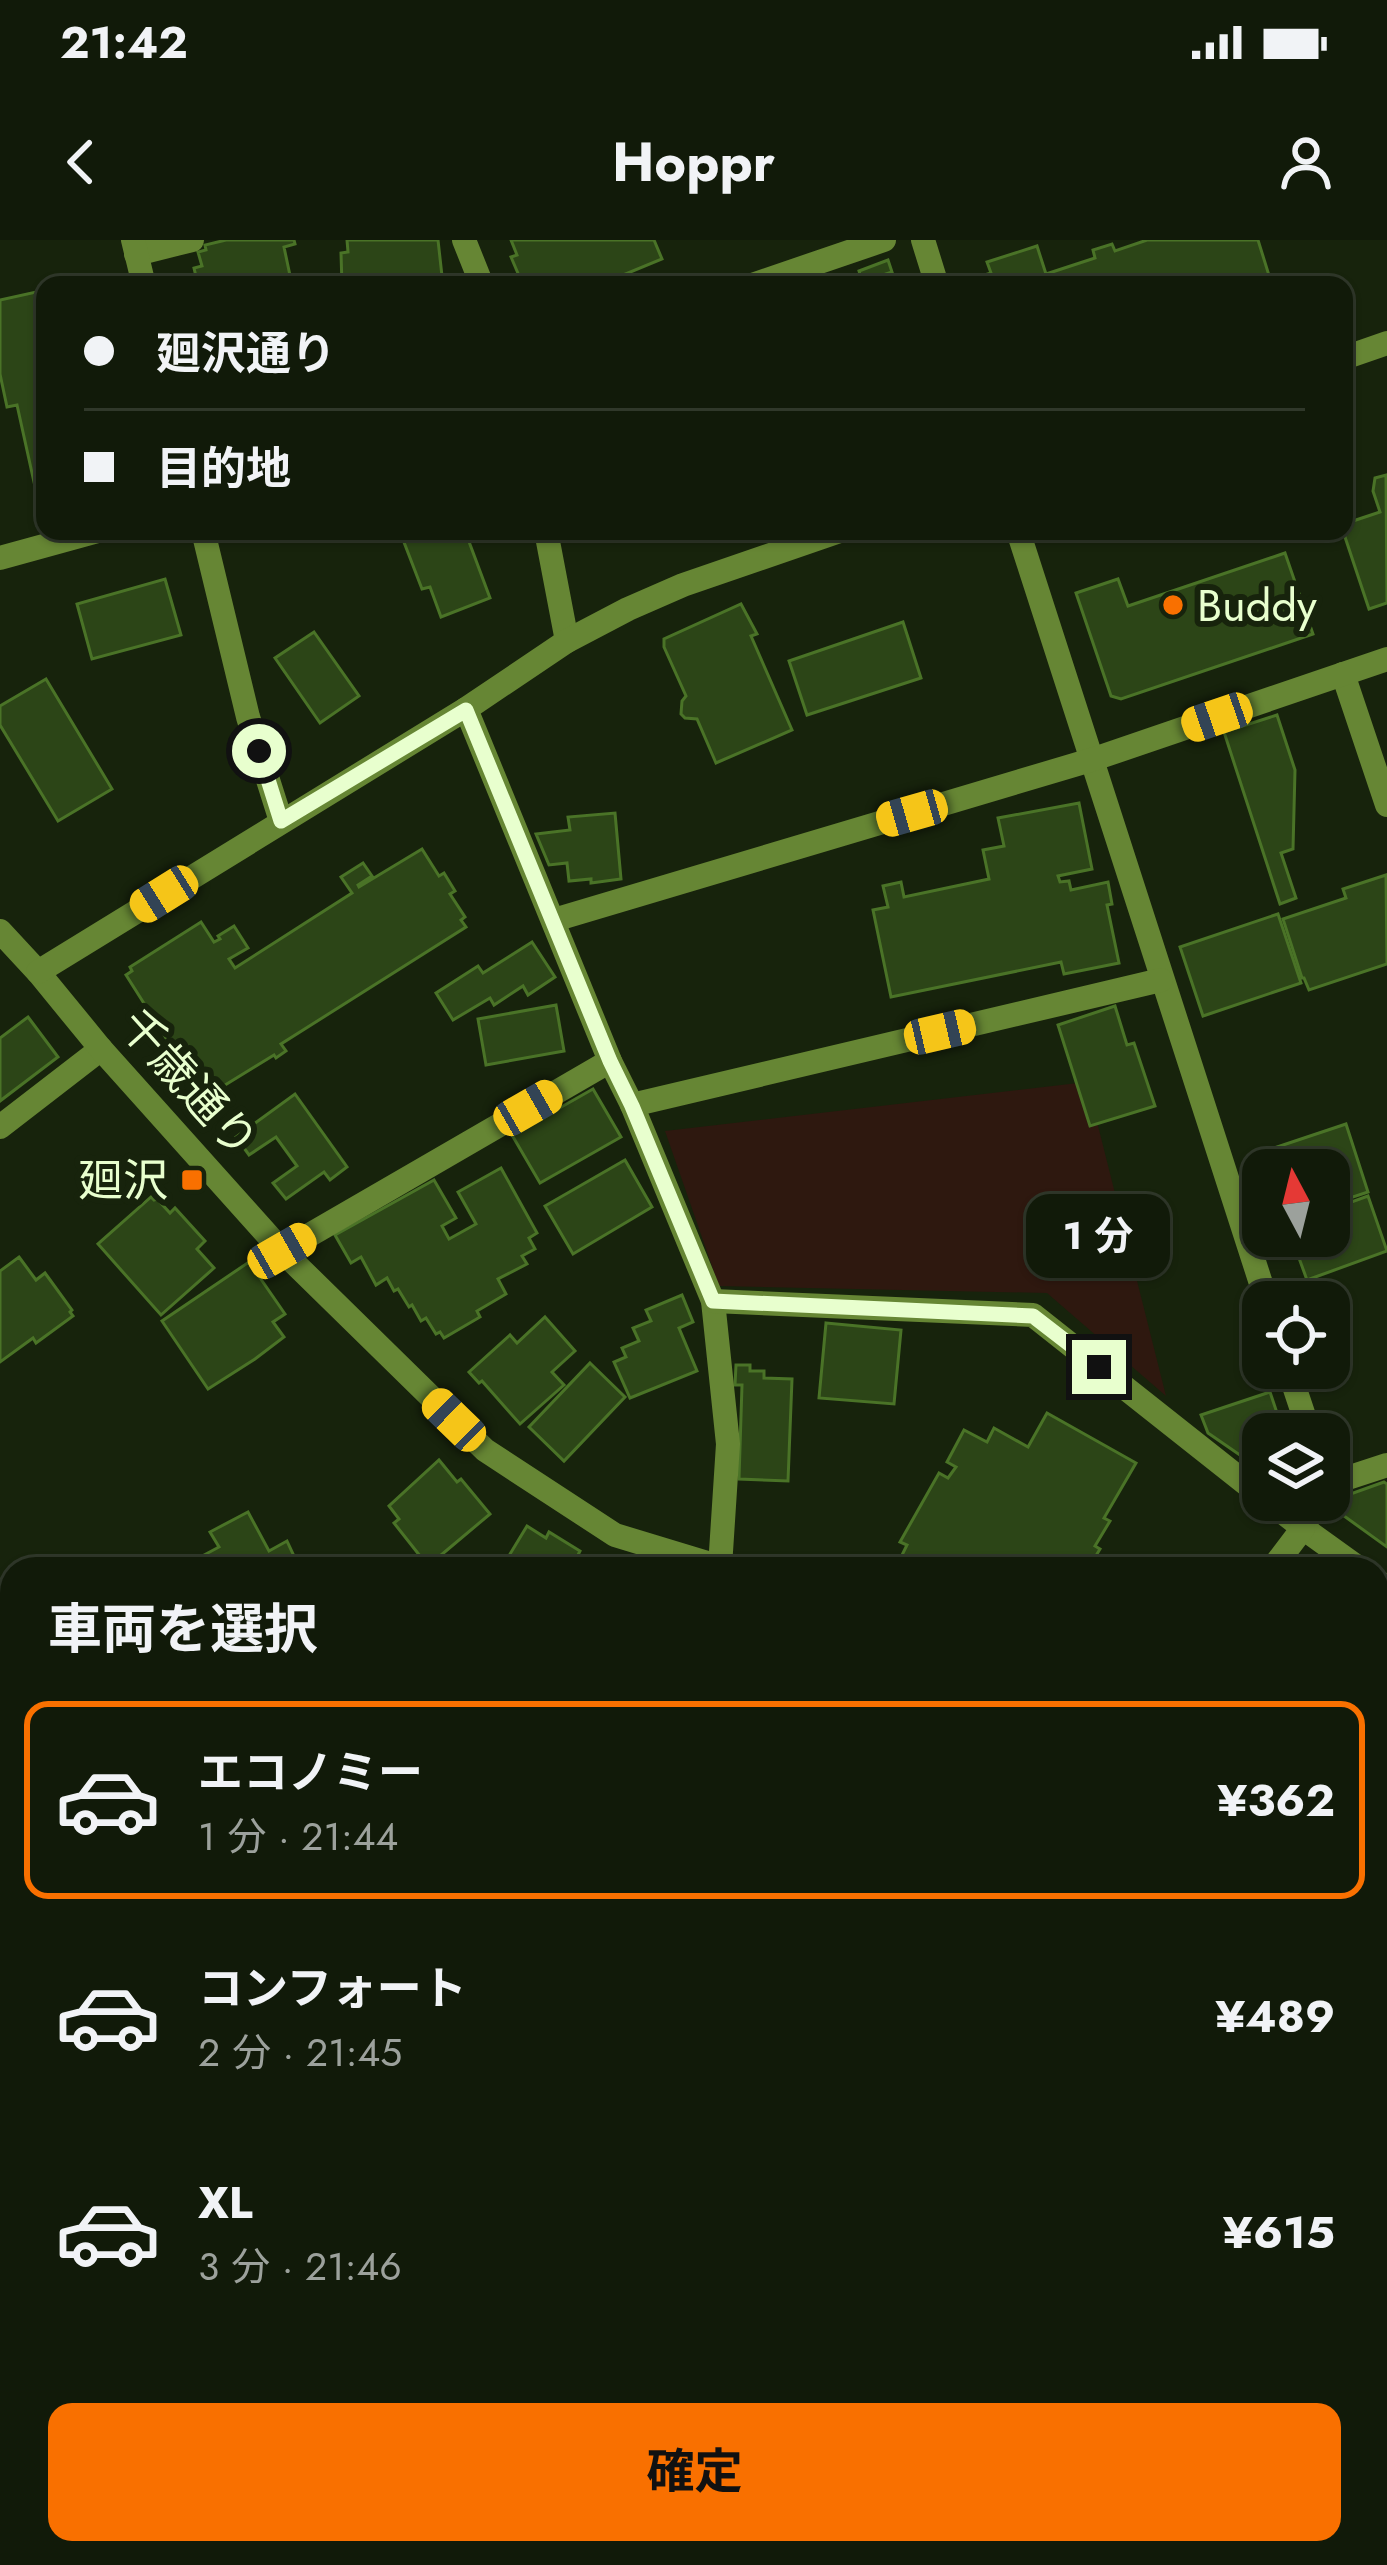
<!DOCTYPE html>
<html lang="ja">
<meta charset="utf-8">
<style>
:root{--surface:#111a09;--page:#1e2717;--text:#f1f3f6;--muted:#9ca19c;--line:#30382a;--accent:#f97000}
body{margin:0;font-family:Jost,"Noto Sans JP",sans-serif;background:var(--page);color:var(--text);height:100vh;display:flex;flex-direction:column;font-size:45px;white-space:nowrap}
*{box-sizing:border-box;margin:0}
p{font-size:39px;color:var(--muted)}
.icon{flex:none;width:66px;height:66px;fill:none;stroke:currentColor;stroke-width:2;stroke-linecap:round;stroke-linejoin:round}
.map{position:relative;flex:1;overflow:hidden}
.drawer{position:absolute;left:0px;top:1317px;width:1389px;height:1008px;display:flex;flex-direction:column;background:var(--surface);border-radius:36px 36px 0 0;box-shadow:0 3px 9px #0004,0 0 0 3px var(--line)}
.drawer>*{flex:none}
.top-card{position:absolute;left:36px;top:36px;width:1317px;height:264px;border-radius:24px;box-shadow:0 3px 9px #0004,0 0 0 3px var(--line);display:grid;align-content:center;height:264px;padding:0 48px;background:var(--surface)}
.needle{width:78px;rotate:353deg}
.controls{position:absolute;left:1242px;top:909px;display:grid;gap:24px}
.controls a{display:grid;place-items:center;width:108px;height:108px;border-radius:24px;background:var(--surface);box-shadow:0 3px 9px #0004,0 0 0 3px var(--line);font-size:60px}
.end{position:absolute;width:54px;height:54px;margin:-27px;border:15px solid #e8ffce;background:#111;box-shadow:0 0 0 6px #111}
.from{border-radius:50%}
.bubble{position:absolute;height:84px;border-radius:24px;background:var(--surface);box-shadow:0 3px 9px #0004,0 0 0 3px var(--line);font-size:39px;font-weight:700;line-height:84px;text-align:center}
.car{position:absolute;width:36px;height:72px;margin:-36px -18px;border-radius:15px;box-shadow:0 0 9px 3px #0007;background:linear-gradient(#f5c518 24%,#345 0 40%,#f5c518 0 76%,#345 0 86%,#f5c518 0)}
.top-card b{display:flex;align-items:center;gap:42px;height:114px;font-size:45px}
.top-card b+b{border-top:3px solid var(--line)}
.top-card i{width:30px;height:30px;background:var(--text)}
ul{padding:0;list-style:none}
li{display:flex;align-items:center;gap:36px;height:198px;margin:0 24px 18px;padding:0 24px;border:6px solid transparent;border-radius:24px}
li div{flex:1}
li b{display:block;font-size:45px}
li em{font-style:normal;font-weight:700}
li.active{border-color:var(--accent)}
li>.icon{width:108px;height:108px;stroke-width:1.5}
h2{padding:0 48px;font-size:54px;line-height:144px}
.action{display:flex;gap:24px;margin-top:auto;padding:24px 48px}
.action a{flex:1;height:138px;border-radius:24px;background:var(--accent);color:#111;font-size:48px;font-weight:700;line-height:138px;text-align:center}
.status{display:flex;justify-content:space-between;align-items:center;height:84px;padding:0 60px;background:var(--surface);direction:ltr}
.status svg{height:33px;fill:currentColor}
header{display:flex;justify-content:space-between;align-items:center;height:156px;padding:0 48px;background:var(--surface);font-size:54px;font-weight:700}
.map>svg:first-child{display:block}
.green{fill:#2e180f}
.building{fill:#2c4517;stroke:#4a7327;stroke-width:3}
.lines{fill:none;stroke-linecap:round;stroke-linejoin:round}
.service{stroke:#668634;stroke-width:24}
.minor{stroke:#668634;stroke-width:24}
.tertiary{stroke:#668634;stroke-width:24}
.route{stroke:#e8ffce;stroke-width:15}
.poi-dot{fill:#f97000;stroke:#17230c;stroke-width:4.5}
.labels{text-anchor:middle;stroke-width:12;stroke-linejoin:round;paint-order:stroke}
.poi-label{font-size:45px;fill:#e8ffce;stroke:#17230c;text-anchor:start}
.street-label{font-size:45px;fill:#e8ffce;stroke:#17230c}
</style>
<div class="status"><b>21:42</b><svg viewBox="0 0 49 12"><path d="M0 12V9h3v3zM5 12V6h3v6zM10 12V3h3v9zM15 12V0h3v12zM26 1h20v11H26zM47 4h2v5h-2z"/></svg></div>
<header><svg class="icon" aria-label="back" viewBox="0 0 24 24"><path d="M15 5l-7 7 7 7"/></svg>Hoppr<svg class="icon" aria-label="person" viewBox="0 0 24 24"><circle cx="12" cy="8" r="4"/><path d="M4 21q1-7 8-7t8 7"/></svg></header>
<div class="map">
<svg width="1387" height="2325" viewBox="0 0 1387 2325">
<rect width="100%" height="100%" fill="#17230c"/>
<polygon class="green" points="1087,842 1166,1156 1047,1053 719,1046 665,891"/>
<g class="building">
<polygon points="226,0 294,0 295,4 284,7 292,45 198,45 194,28 202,26 198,12 206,10 205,5"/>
<polygon points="347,0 438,0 443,45 342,45 341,13 348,12"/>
<polygon points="511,0 654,0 662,19 599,45 523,45 511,17 517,15"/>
<polygon points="1147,0 1258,0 1272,45 963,45 962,42 991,33 987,22 1037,6 1046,34 1095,18 1093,10 1112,4 1115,11"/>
<polygon points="888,20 892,32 874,38 877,45 863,45 859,31"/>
<polygon points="45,50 45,240 34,242 17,165 7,167 0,134 0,60"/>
<polygon points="1386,235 1387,363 1369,369 1343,291 1344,284 1380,272 1373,251 1375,238"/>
<polygon points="417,291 465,291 490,358 441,377 430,347 422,349 402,297"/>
<polygon points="1285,313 1313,394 1121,459 1111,456 1076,353 1118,339 1128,366"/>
<polygon points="165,339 181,395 92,419 77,364"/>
<polygon points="741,364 757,394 751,396 792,490 716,523 697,479 685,478 681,474 682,461 686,456 664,407 664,399"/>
<polygon points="903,382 921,438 807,475 789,421"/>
<polygon points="314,392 359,456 320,483 275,418"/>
<polygon points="46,439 112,549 58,581 0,485 0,466"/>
<polygon points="1277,475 1295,530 1293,609 1281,613 1296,658 1280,664 1224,492"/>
<polygon points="1079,563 1092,629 1058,636 1060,642 1069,641 1071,650 1108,642 1112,664 1107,665 1119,723 1064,734 1061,722 891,757 873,670 888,667 883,646 901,642 904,657 989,639 983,610 1004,606 998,578"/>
<polygon points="615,573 621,639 591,643 591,639 569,641 567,623 549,625 536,594 570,590 568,577"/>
<polygon points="422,609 439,636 444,633 455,651 450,654 465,677 461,680 466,687 281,804 286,811 276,818 274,815 204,858 126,735 132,731 130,727 201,682 214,702 220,699 218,696 234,686 248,708 229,719 235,728 352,653 341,637 363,623 372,636 358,645 359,647"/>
<polygon points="1386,635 1387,724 1309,750 1304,738 1302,738 1283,679 1346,658 1343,649"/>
<polygon points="1278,674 1301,743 1203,776 1180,707"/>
<polygon points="532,702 555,737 528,755 523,746 494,765 490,758 453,780 436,753 478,726 483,733"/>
<polygon points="556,765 564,811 486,825 478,779"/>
<polygon points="1115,766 1127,805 1134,803 1155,866 1090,886 1058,785"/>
<polygon points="28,777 58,817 0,861 0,798"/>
<polygon points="593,849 621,897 540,943 512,895"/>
<polygon points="295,854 347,927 330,940 324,932 286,959 273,943 297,926 276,897 249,915 236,897"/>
<polygon points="1346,884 1368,952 1329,965 1329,930 1281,930 1274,908"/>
<polygon points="625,920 652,967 573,1014 545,966"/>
<polygon points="501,928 537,993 529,998 535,1009 522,1016 527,1024 498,1039 506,1054 477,1071 480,1077 444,1098 440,1092 436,1094 426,1078 421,1081 412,1065 409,1067 398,1049 394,1051 387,1038 376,1045 361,1017 351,1023 335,995 434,940 456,978 442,986 449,999 476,984 458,952"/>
<polygon points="1368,956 1387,1011 1307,1040 1291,996 1329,996 1329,970"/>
<polygon points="151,957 154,960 157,959 170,973 175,968 205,1001 197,1009 214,1028 161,1075 98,1004"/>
<polygon points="19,1017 36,1040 45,1033 72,1070 70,1072 73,1076 36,1103 33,1098 0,1122 0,1031"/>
<polygon points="249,1022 285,1074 273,1082 284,1097 255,1119 208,1149 162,1081"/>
<polygon points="682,1055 693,1082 679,1088 697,1131 630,1158 614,1122 626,1117 622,1108 639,1101 633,1088 651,1081 646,1070"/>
<polygon points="545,1077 575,1111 552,1132 564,1145 520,1184 482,1141 479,1143 469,1132 510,1095 517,1103"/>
<polygon points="826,1083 901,1090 894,1164 819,1158"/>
<polygon points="590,1123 625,1157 564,1221 529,1187"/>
<polygon points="736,1125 750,1125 750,1131 764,1131 764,1138 792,1139 788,1241 739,1239 742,1145 735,1145"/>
<polygon points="1270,1152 1284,1194 1263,1194 1263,1231 1208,1193 1201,1175"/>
<polygon points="1047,1173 1136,1223 1104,1278 1110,1281 1095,1306 1100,1309 1088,1329 928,1329 902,1315 907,1305 900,1302 939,1233 948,1238 956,1227 947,1222 964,1190 987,1202 994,1188 1028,1207"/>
<polygon points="439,1220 457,1242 461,1239 490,1274 428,1326 394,1283 399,1279 389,1266"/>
<polygon points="1384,1242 1387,1244 1387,1307 1333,1268 1342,1257"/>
<polygon points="248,1272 269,1311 287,1301 294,1316 275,1326 276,1329 178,1329 219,1307 210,1292"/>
<polygon points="527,1286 546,1298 549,1292 580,1311 577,1317 584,1321 579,1329 504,1329 504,1324"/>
<polygon points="1387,1505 1387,1621 1377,1634 1377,1521"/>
<polygon points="12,2061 12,2115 0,2116 0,2062"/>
<polygon points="0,2309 12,2309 12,2313 114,2313 114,2325 0,2325"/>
<polygon points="347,2313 426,2313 426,2314 419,2315 419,2325 348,2325"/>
</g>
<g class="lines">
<g class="service">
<polyline points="136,14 192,0"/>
<polyline points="1303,1288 1360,1329"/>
<polyline points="1377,1341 1387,1348"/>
<polyline points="0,1689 12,1687"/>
<polyline points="0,1883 11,1994"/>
<polyline points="0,2236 12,2235"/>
<polyline points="447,2313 447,2325"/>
</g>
<g class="minor">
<polyline points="464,0 482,45"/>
<polyline points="923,0 937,45"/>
<polyline points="752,45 884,0"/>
<polyline points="546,291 567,401"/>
<polyline points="1018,291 1267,1062"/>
<polyline points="0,318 98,291"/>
<polyline points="1343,434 1387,565"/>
<polyline points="466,469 610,821 632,865 713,1061 728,1204 720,1327"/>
<polyline points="554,680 1091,520 1387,419"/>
<polyline points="632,865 1161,740"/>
<polyline points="0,887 101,809"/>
<polyline points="282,1011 610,821"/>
<polyline points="713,1061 1033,1075 1263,1257"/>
<polyline points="1288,1128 1310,1194"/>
<polyline points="1329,1244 1387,1225"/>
<polyline points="1267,1260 1303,1288 1318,1260"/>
<polyline points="1377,2038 1387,2024"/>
<polyline points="1377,2069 1387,2077"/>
<polyline points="724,2313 746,2325"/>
<polyline points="652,2325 658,2313"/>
<polyline points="1206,2325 1213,2313"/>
</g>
<g class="tertiary">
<polyline points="133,0 144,45"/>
<polyline points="1344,118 1387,103"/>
<polyline points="203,291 248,477 281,581"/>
<polyline points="0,691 38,732 101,809 282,1011 485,1210 615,1295 727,1329"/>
<polyline points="38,732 466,469 567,401 628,369 683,345 840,291"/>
<polyline points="1272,1329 1303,1288"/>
<polyline points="1377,1725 1387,1733"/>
</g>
</g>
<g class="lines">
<polyline class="route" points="259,511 281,581 466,470 610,821 632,866 713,1061 1033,1076 1099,1127"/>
</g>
<g class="poi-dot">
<circle cx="1173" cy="365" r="12"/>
<rect x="180" y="928" width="24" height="24" rx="6"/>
</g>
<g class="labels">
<g class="poi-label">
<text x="1197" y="381">Buddy</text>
<text x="168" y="956" text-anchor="end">廻沢</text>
</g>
<g class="street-label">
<text transform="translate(189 843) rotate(48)" y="16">千歳通り</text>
</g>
</g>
</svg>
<div class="controls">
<a><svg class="needle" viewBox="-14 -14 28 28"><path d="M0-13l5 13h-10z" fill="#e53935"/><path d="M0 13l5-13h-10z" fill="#9ca19c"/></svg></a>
<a><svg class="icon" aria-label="locate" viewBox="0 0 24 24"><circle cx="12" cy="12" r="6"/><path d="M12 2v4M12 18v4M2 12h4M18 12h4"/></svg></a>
<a><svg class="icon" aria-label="layers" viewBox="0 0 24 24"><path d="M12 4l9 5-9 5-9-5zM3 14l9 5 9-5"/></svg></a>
</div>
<i class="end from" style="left:259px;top:511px"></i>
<i class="end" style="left:1099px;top:1127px"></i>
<div class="bubble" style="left:1026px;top:954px;width:144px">1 分</div>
<i class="car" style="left:1217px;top:477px;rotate:251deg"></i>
<i class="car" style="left:912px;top:573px;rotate:254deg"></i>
<i class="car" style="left:164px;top:654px;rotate:238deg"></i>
<i class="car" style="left:940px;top:792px;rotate:77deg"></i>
<i class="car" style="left:528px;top:868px;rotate:60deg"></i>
<i class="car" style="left:282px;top:1011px;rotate:60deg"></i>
<i class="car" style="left:454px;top:1180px;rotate:314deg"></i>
<div class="top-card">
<b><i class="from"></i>廻沢通り</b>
<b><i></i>目的地</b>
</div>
<section class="drawer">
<h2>車両を選択</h2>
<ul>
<li class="active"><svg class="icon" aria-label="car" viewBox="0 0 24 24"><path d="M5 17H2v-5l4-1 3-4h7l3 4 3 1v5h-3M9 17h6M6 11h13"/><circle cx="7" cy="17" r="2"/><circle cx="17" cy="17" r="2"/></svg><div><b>エコノミー</b><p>1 分 · 21:44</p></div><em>¥362</em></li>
<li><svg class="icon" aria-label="car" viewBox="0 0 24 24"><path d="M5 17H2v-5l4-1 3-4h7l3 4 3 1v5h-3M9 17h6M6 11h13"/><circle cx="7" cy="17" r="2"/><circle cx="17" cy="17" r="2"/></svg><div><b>コンフォート</b><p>2 分 · 21:45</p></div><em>¥489</em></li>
<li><svg class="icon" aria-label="car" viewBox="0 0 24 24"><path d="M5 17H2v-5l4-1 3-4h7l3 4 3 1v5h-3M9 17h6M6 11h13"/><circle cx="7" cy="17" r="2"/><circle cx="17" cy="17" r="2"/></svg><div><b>XL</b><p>3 分 · 21:46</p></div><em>¥615</em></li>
</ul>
<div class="action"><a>確定</a></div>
</section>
</div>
